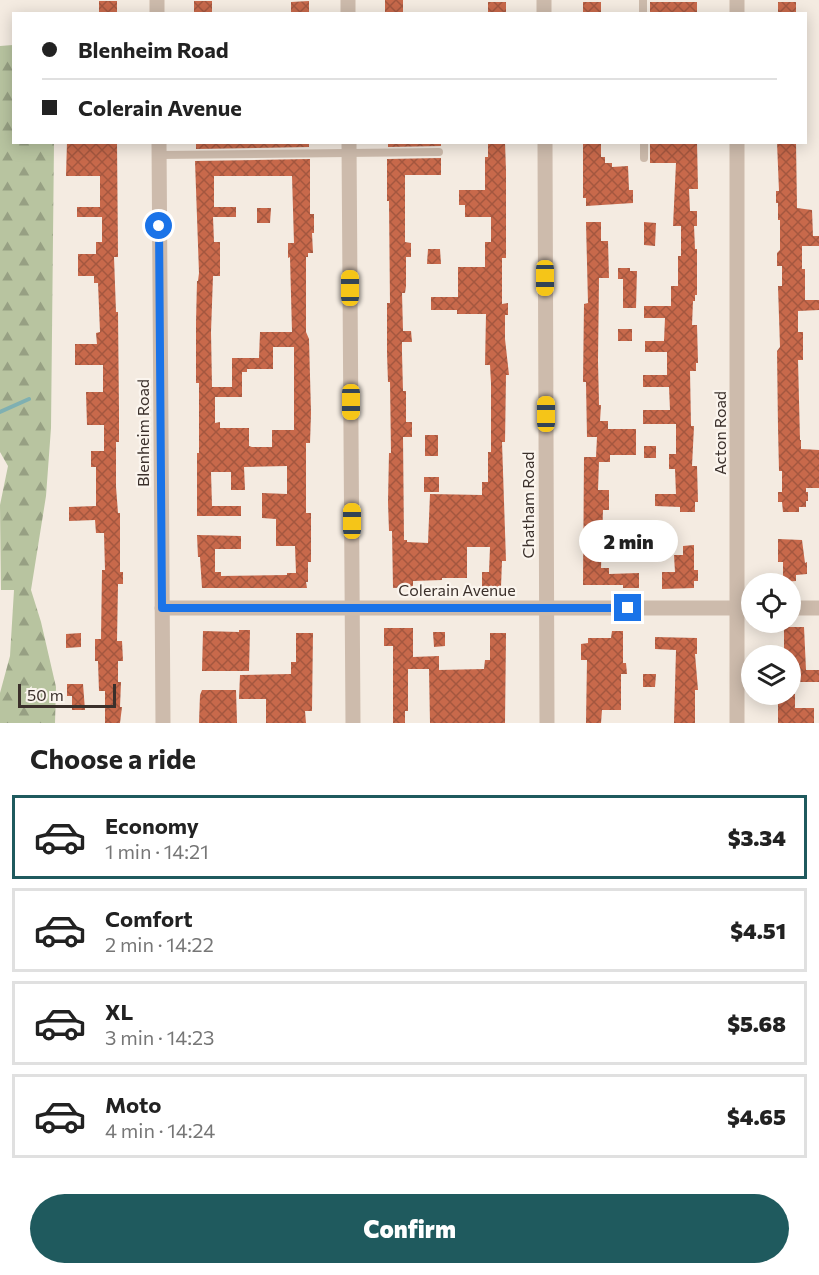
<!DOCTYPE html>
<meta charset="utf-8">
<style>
:root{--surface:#fff;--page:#f6f6f6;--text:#222;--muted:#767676;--line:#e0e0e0;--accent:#1f5a5e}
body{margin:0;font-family:Commissioner,sans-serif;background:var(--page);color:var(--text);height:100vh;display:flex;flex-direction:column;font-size:22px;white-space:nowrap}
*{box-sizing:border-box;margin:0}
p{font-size:20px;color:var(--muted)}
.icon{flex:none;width:33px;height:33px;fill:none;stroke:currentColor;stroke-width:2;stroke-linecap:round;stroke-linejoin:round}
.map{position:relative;height:723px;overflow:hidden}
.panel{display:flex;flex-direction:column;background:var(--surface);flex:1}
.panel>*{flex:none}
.hud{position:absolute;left:12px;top:12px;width:795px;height:132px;border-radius:0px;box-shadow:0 3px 15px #0003;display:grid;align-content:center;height:132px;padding:0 30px;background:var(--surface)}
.tools{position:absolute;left:741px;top:573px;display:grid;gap:12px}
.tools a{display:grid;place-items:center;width:60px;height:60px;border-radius:50%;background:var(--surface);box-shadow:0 3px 15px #0003;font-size:30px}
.scale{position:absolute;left:18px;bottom:15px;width:98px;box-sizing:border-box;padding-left:6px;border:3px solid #3b302b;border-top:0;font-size:16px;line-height:21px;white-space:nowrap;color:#3b302b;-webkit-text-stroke:4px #fbf5ee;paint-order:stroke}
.end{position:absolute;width:27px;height:27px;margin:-14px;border:8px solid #1a73e8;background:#fff;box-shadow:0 0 0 3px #fff}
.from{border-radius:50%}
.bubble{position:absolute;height:42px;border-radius:21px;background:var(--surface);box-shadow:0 3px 15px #0003;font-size:20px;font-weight:800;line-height:42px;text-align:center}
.car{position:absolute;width:18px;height:36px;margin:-18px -9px;border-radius:8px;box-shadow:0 0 4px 2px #0007;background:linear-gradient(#f5c518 24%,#345 0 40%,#f5c518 0 76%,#345 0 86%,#f5c518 0)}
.hud b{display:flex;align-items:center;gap:21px;height:57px;font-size:22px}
.hud b+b{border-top:2px solid var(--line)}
.hud i{width:15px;height:15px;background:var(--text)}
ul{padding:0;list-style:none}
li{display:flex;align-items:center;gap:18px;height:84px;margin:0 12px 9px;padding:0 18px;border:3px solid var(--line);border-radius:0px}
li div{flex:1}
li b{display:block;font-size:22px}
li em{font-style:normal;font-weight:800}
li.active{border-color:var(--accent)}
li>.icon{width:54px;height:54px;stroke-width:1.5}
h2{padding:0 30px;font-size:27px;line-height:72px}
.action{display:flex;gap:12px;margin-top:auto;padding:12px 30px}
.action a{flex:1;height:69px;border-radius:36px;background:var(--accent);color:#fff;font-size:24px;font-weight:800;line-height:69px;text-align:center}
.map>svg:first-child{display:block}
.forest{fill:url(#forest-firs)}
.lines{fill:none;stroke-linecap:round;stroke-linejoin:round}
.stream{stroke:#7fb0b2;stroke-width:4}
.building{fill:url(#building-cross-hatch);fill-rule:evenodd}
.service{stroke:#cdbbac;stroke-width:8}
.minor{stroke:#cdbbac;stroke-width:15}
.route{stroke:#1a73e8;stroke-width:8}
.labels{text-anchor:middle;stroke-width:4.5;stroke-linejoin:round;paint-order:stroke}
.street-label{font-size:16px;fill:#3b302b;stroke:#fbf5ee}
</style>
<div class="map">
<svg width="819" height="723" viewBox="0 0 819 723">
<defs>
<pattern id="forest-firs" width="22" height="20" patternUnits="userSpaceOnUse" patternTransform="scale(1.5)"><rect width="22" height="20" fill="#b8c4a0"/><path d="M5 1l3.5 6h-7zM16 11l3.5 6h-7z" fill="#97a083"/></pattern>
<pattern id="building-cross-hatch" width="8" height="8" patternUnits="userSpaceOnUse" patternTransform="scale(1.5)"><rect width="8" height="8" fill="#c8694b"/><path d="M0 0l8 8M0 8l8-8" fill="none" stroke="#a4573f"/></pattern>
</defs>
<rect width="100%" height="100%" fill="#f4ebe1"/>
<polygon class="forest" points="13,45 14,142 54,143 51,428 46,496 31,590 41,622 56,687 55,723 0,723 0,693 10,656 14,590 1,590 0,505 8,466 0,452 0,46"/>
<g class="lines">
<polyline class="stream" points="0,412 29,399"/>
</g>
<g class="building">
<rect x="385" y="0" width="18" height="14"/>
<rect x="99" y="1" width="18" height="13"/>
<rect x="194" y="1" width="18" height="13"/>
<polygon points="309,1 309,14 291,14 291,2"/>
<rect x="488" y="2" width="18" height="12"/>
<rect x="583" y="2" width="18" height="12"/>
<rect x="650" y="2" width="47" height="12"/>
<rect x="778" y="2" width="18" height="12"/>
<polygon points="67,142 117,142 118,257 114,257 116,312 118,312 119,413 119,442 116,442 116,487 118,513 120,513 120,572 123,572 123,584 118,584 117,641 122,641 123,661 118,661 118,682 121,682 120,707 122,707 120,723 105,723 105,691 99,691 98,661 95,661 95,639 101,639 102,570 105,570 104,533 96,533 95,520 69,521 69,507 96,506 96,467 91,467 91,451 104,451 104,425 87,425 86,392 103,392 103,365 75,365 75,344 97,344 96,333 100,332 98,283 94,283 94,276 78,276 78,254 96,254 96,242 102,242 102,217 77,217 77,207 100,207 100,176 66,176"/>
<polygon points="196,142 309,142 309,147 196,149"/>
<polygon points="388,142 441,142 441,146 388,147"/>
<polygon points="488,142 505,142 506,171 506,258 502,258 502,304 508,303 508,315 505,315 505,339 509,375 506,375 505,442 502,442 506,561 502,561 501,587 482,588 482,572 489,572 490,547 467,547 467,578 442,578 442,580 413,581 413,587 393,588 392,531 389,531 388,502 389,453 391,453 390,382 388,382 387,353 387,303 390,303 389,201 387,201 387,159 441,158 441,175 405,175 405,242 411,243 411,257 406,257 406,286 405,293 402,293 403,331 411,331 412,342 402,342 402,353 403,391 406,391 406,422 412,422 412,437 403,437 404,540 407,540 407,542 428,543 430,494 482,495 482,482 488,482 488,452 491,452 491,383 490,365 485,365 486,314 457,314 457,310 431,310 431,297 458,297 458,267 485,267 485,242 491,242 491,217 465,217 465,205 459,205 459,190 485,190 485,157 488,157"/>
<polygon points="583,142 601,142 601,157 605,157 605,163 612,163 612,167 628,166 629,190 633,190 633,203 586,206 586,198 583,198"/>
<polygon points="650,142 697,142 698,189 689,189 690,211 697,211 697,226 694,226 695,249 697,249 697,295 695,295 695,301 693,301 692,325 697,325 698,363 696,363 696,371 690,371 691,426 694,426 692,466 697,466 698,502 695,502 695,512 680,512 680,507 655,506 655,494 676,494 675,469 669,469 669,454 676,454 676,424 643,424 643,410 670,410 669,387 643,387 643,375 667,375 667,352 645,352 645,341 664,341 665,318 644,318 644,306 671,306 671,286 678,286 678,256 681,256 681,226 673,226 676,163 650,163"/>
<polygon points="777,142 796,142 797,208 812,210 813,236 819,236 819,246 802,246 802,269 805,269 805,300 819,300 819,310 798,311 798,332 803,332 803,360 798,360 800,440 801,440 801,449 819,450 819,488 806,488 806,492 808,492 808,501 806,501 806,507 799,507 799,512 783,512 782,502 778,502 778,492 782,492 782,471 779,471 778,427 777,351 780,347 778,286 782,286 782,266 777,266 777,253 780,250 780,220 778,220 778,203 776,203 776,191 779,191"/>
<path d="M310,159V214H314V233H312L313,253H308V257H306V332L309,339L311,413L310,443H306V513H311V562H308V582H306L307,588H202L200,557H198L197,535L241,536V549H215V572H221V576L287,575V573H296L295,546H276V519L262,518V493L287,494V466L244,467L245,490H231V472H211L212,506H241V516H197V453H199V383H196V323L197,281H198L199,273L195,161ZM214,176H292L294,243H288V258L290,257L292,332H260L259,358H232V387H212L211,332L213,276H220V242H214L213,217H236V207H214ZM273,347H294V430H272V447H252L249,446V428H220V422L215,423V397H242V372H247V369H273Z"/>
<polygon points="257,208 271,208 270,223 257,223"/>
<polygon points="586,222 601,222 601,241 608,241 609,278 599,278 598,361 599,405 601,405 600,421 608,421 608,429 636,429 636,455 610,455 610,462 599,462 598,490 609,490 609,510 603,510 601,568 609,568 609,574 639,573 639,588 623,588 623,585 583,585 584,457 596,457 597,437 587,437 586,382 583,382 584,304 588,303"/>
<polygon points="644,222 656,223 655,246 644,245"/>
<polygon points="428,249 440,249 441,264 427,264"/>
<polygon points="618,268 630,268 630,271 637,271 636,308 623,308 623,279 618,279"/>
<rect x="618" y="329" width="14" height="12"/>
<rect x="425" y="435" width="13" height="21"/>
<rect x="644" y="446" width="12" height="12"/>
<rect x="424" y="477" width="15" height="15"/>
<polygon points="778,539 802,540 805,563 807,562 807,574 796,575 796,581 783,582 783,562 778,562"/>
<polygon points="694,545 694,570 698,570 698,581 694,581 694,588 662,589 662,572 675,572 674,555 683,555 683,546"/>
<polygon points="784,627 804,627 806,670 819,670 819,682 790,682 790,656 784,656"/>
<polygon points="384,628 413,628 413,657 439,656 439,670 484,669 485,660 490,660 490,633 506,633 505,723 430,723 429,669 408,669 408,711 405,711 405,723 393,723 393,646 384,646"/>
<polygon points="239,630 250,630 249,671 202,671 203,631 239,632"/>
<polygon points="612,631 623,631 623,663 626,663 627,674 621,674 621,710 602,710 601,723 586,723 587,660 581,660 581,644 588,643 588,638 611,638"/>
<polygon points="433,632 445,632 445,646 434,647"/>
<polygon points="81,633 81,647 66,648 66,634"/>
<polygon points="296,633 313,633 312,711 305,711 306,723 266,723 266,699 239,699 240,675 291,674 291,662 296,662"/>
<polygon points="655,637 697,638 697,654 695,654 698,690 695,690 695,723 674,723 676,650 655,649"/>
<polygon points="643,674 656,674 655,687 643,687"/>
<polygon points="67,684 83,684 85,710 72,710 72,696 67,696"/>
<polygon points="202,690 236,690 237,723 199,723 200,695"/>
<polygon points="778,694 795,694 795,708 814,708 814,723 778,723"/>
</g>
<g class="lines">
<g class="service">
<polyline points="643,0 643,14"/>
<polyline points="644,142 644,158"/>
<polyline points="159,155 439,152"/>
</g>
<g class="minor">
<polyline points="157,0 157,14"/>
<polyline points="348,0 348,14"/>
<polyline points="544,0 544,14"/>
<polyline points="737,0 737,14"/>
<polyline points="159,142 163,723"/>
<polyline points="349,142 353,723"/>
<polyline points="545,142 547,723"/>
<polyline points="737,142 737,723"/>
<polyline points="162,608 752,608"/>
<polyline points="790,608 819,608"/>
</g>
</g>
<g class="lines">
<polyline class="route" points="159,226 162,608 628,608"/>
</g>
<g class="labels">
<g class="street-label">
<text transform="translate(143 433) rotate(-90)" y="6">Blenheim Road</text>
<text transform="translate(720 433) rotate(-90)" y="6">Acton Road</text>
<text transform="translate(528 505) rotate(-90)" y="6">Chatham Road</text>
<text x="457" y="596">Colerain Avenue</text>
</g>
</g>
</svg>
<div class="tools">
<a><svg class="icon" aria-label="locate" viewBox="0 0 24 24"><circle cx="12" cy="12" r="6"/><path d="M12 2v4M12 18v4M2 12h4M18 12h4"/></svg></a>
<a><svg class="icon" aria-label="layers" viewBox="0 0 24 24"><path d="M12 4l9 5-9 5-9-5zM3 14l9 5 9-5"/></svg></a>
</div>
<div class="scale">50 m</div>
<i class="end from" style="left:159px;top:226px"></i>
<i class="end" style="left:628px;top:608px"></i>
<div class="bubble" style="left:579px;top:520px;width:99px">2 min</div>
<i class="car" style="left:545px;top:278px;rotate:180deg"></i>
<i class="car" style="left:350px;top:288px;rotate:0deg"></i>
<i class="car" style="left:351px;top:402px;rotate:180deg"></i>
<i class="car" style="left:546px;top:414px;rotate:0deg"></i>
<i class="car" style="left:352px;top:521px;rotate:0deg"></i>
<div class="hud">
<b><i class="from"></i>Blenheim Road</b>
<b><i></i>Colerain Avenue</b>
</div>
</div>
<section class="panel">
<h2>Choose a ride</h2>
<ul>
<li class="active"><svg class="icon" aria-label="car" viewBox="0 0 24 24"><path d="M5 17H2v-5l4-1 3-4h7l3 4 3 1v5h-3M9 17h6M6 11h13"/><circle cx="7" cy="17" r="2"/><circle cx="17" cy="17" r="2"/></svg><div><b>Economy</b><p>1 min · 14:21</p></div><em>$3.34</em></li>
<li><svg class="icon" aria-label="car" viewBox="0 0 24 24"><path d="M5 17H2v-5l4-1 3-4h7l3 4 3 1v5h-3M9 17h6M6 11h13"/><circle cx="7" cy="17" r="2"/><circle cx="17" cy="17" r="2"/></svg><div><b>Comfort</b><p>2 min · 14:22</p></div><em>$4.51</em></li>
<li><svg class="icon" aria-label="car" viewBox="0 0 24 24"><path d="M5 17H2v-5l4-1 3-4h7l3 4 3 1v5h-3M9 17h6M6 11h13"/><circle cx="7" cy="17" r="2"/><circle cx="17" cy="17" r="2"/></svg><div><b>XL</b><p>3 min · 14:23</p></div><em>$5.68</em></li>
<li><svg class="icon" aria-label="car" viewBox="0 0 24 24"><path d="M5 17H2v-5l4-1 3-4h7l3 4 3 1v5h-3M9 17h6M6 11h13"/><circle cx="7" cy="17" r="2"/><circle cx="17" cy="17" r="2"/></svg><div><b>Moto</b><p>4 min · 14:24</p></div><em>$4.65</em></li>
</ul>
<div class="action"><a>Confirm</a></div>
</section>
